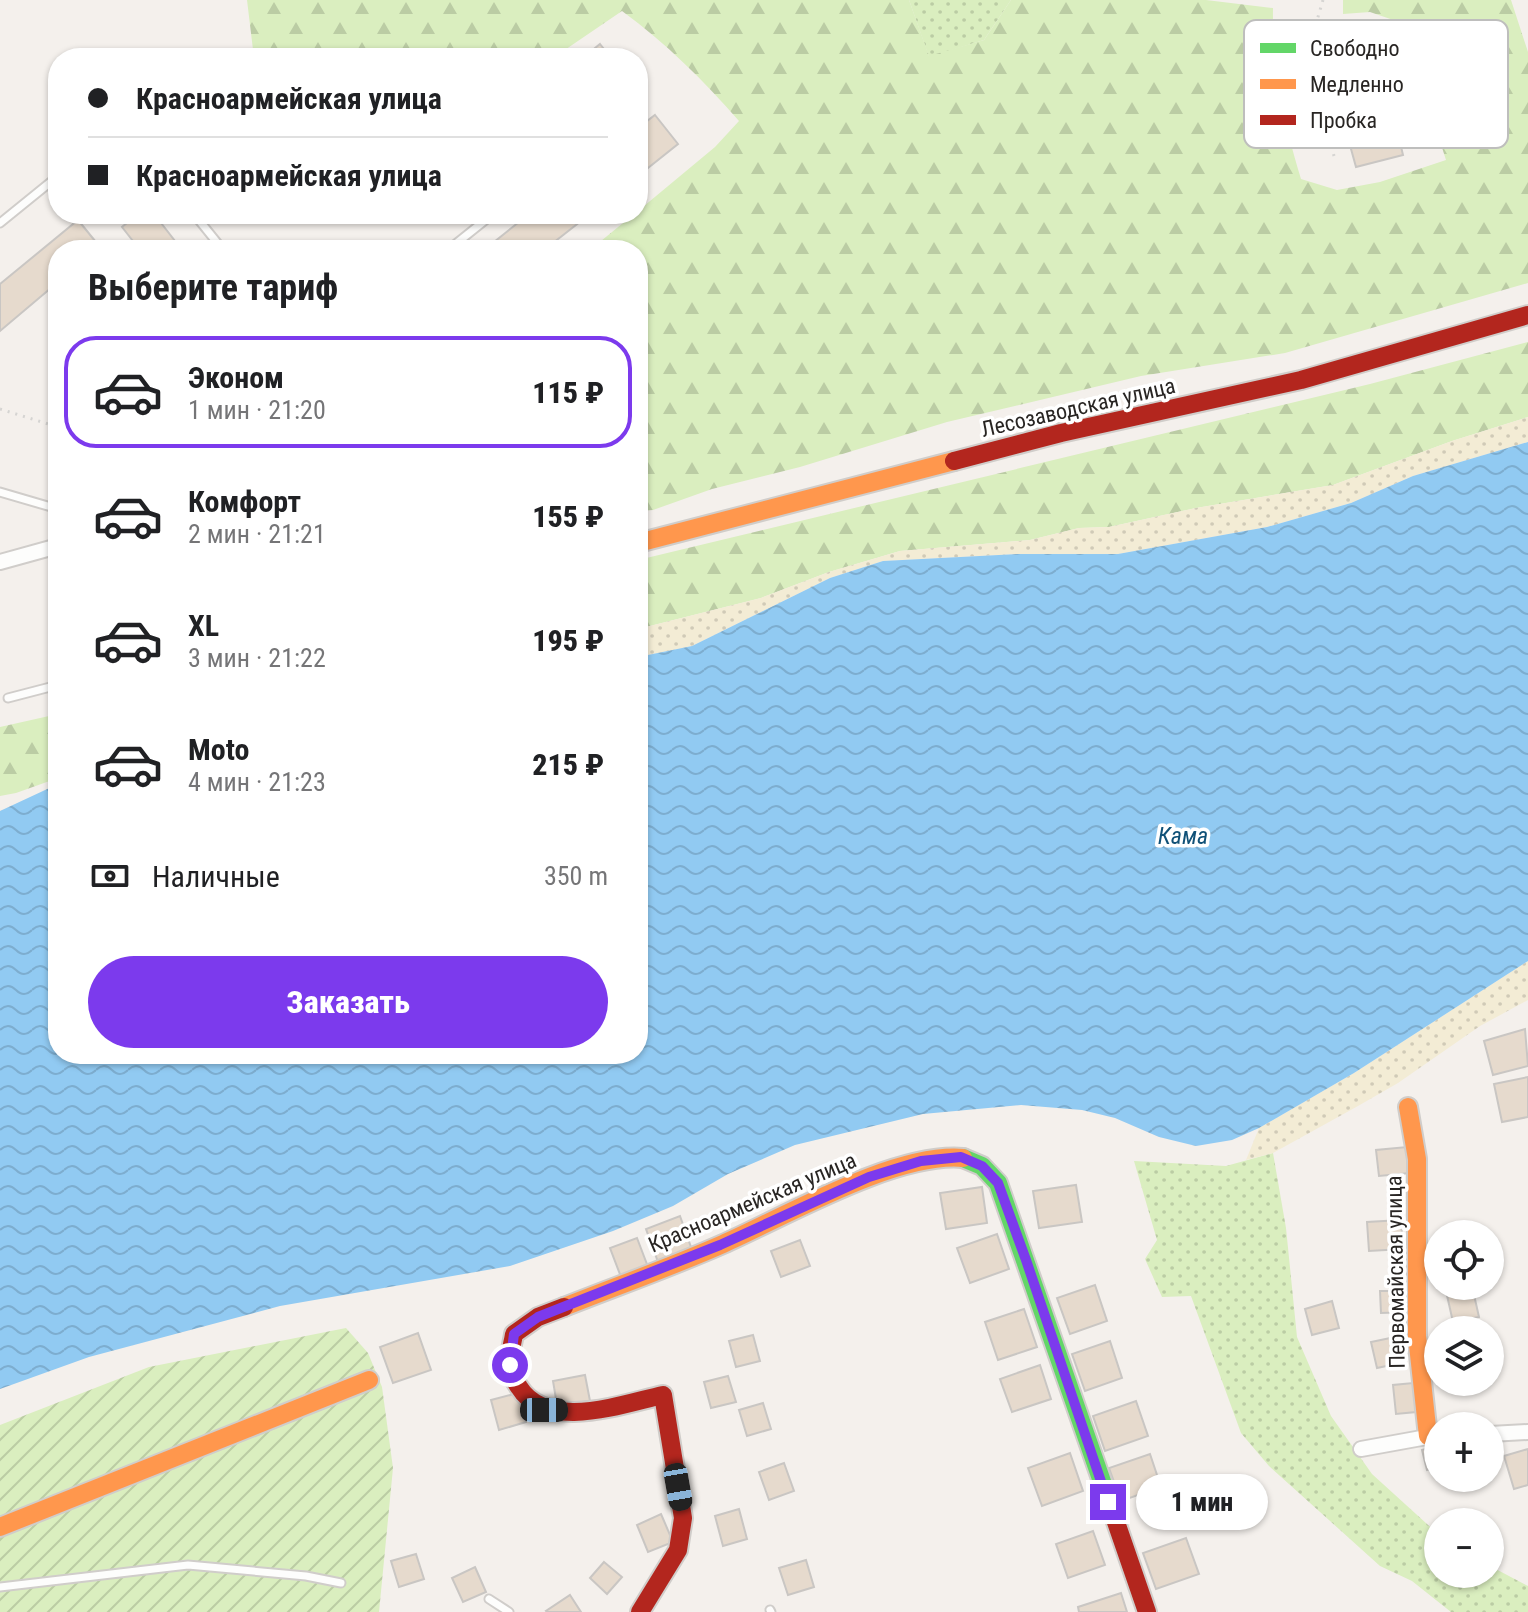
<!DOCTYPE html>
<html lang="ru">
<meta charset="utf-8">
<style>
:root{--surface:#fff;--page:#f2f2f2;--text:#202124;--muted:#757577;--line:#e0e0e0;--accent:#7c3aed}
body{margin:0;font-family:"Roboto Condensed",sans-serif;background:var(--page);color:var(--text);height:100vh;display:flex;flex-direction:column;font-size:30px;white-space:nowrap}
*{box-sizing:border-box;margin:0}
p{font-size:26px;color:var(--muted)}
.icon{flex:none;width:44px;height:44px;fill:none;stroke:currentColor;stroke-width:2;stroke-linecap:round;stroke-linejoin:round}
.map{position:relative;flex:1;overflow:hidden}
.sheet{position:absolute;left:48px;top:240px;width:600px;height:824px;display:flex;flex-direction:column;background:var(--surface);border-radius:32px;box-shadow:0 2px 6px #0004}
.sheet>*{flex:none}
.guide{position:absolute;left:48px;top:48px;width:600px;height:176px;border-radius:32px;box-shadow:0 2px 6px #0004;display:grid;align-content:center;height:176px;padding:0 40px;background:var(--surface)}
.fabs{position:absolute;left:1424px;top:1220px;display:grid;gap:16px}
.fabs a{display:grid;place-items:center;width:80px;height:80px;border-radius:50%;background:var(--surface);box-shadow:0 2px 6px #0004;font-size:40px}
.end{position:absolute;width:36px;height:36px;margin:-18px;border:10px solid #7c3aed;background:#fff;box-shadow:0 0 0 4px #fff}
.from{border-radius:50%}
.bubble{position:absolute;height:56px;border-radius:28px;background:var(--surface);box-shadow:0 2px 6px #0004;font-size:26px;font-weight:800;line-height:56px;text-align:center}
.car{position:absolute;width:24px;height:48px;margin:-24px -12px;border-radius:10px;box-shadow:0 0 6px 2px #0007;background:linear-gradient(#222 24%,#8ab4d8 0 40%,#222 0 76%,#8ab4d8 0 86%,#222 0)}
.guide b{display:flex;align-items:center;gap:28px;height:76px;font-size:30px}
.guide b+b{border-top:2px solid var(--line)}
.guide i{width:20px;height:20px;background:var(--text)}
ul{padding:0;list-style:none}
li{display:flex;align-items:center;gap:24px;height:112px;margin:0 16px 12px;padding:0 24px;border:4px solid transparent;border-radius:32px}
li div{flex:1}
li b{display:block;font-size:30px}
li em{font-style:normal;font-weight:800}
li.on{border-color:var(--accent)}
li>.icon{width:72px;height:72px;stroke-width:1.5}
h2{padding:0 40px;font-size:36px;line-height:96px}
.pay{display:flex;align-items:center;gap:20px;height:88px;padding:0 40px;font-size:30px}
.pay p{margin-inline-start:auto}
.primary-button{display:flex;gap:16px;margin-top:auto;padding:16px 40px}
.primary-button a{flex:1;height:92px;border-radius:48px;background:var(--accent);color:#fff;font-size:32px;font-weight:800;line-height:92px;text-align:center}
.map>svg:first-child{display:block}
.grass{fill:url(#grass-dots)}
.forest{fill:url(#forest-firs)}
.sand{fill:url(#sand-dots)}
.garden{fill:url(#garden-furrows)}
.water{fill:url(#water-waves)}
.building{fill:#e6dacd;stroke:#c9c6c3;stroke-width:2}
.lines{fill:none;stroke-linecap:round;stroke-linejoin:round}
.lane-casing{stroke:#d0cdca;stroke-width:11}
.street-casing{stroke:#d0cdca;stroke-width:18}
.fast-casing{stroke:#d0cdca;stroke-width:22}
.slow-casing{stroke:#d0cdca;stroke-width:22}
.jam-casing{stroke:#d0cdca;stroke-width:22}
.path{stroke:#d5d4d2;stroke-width:3;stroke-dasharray:2 6;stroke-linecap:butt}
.lane{stroke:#fdfdfc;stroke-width:7}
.street{stroke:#fdfdfc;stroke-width:14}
.fast{stroke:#63d668;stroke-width:18}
.slow{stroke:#ff974d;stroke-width:18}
.jam{stroke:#b3261e;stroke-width:18}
.route{stroke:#7c3aed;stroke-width:10}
.labels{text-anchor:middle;stroke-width:7;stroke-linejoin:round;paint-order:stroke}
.street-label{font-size:22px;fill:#282523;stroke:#fff}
.water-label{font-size:24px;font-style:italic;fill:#105177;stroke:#fff}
.key{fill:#fff;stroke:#bebebd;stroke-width:2}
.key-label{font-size:22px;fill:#282523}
</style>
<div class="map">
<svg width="1528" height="1612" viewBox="0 0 1528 1612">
<defs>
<pattern id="grass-dots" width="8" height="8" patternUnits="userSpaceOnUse" patternTransform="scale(2)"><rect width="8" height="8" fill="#daeebf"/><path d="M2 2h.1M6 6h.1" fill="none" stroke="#bbcca4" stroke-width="1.8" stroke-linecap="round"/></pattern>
<pattern id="forest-firs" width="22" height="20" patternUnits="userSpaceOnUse" patternTransform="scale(2)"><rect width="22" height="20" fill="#daeebf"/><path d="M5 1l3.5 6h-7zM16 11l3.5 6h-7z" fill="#bbcca4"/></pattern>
<pattern id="sand-dots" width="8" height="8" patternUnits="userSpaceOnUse" patternTransform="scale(2)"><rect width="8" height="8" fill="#f3ecd5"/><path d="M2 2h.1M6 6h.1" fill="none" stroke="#d0cab7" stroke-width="1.8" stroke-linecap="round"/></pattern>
<pattern id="garden-furrows" width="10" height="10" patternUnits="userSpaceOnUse" patternTransform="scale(2)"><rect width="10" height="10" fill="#daeebf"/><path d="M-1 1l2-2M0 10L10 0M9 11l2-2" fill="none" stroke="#bbcca4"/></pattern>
<pattern id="water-waves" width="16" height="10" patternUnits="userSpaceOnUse" patternTransform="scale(2)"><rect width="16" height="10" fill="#91caf2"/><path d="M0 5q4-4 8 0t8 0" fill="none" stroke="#7dadcf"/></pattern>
</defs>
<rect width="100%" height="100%" fill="#f4f0ec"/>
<g class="grass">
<polygon points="909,0 1011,0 984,40 929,57"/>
<polygon points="1273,1153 1286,1228 1297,1337 1331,1416 1372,1474 1438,1534 1438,1574 1490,1574 1490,1566 1528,1586 1528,1612 1451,1612 1412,1581 1380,1566 1269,1466 1241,1433 1191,1296 1162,1297 1145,1259 1157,1240 1134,1161 1226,1166"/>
</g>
<g class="forest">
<path d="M247,0H909L929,56L984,40L1011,0H1206L1273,8C1272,71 1283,119 1301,179L1337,190L1380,182L1446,160L1402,23L1370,12L1343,14V0H1511L1528,52V283L1285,353L1141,376L947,422L800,467L712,489L653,510L638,511V250H590L634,214H638V211L715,147L739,121C703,80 666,43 622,11L553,58H254Z"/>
<polygon points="1528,342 1528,417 1452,441 1333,485 1196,508 1109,527 1079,528 1030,540 900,551 829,572 761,598 638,629 638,560 1370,384"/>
<polygon points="58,714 58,778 16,793 0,796 0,727"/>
</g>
<g class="sand">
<polygon points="1528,417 1528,442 1413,476 1351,503 1267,527 1118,554 1018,554 883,561 830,578 692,646 638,657 638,629 761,598 829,572 900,551 1030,540 1079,528 1109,527 1196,508 1333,485 1452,441"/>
<polygon points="1528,961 1528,1000 1480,1026 1398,1083 1358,1106 1273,1153 1246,1160 1259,1128 1354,1073"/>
</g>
<polygon class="garden" points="346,1328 368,1353 382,1387 393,1468 379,1612 0,1612 0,1425 149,1367"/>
<polygon class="water" points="1528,442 1528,961 1354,1073 1259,1128 1232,1140 1196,1146 1159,1137 1115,1118 1082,1110 1021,1105 923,1114 795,1145 728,1174 673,1206 613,1231 510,1266 280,1306 89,1357 0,1389 0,811 58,784 58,1054 638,1054 638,657 692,646 830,578 883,561 1018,554 1118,554 1267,527 1351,503 1413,476"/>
<g class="building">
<polygon points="600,44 611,58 583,58"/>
<polygon points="655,115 678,144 638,176 638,128"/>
<polygon points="1396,126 1403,155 1356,167 1348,138"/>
<polygon points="138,214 154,214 182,250 140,250 122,227"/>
<polygon points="529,214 590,214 544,250 484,250"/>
<polygon points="78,220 100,247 97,250 58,250 58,282 0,331 0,284"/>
<polygon points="1525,1029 1528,1066 1493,1075 1484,1041"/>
<polygon points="1528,1077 1528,1117 1502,1122 1494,1084"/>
<polygon points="1407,1147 1410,1173 1379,1176 1376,1150"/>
<polygon points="1076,1185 1082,1222 1039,1228 1033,1191"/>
<polygon points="982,1187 987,1223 946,1229 940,1193"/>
<polygon points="680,1216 692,1250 658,1262 646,1229"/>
<polygon points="1401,1220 1403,1249 1369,1251 1367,1222"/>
<polygon points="997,1234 1009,1269 970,1283 957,1248"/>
<polygon points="637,1238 648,1267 621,1277 610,1248"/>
<polygon points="800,1240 810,1266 781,1277 771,1251"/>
<polygon points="1095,1285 1107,1321 1070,1334 1057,1298"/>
<polygon points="1472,1286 1479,1317 1453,1322 1446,1291"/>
<polygon points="1380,1291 1409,1291 1410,1312 1381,1313"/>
<polygon points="1332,1301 1339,1328 1312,1335 1305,1309"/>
<polygon points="1024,1309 1037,1347 998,1360 985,1322"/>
<polygon points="418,1333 431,1370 393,1383 380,1347"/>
<polygon points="753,1335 760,1361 736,1367 729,1341"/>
<polygon points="1400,1336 1405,1362 1377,1368 1371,1342"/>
<polygon points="1110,1341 1122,1378 1085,1391 1072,1354"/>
<polygon points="1040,1365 1051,1399 1012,1412 1000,1379"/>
<polygon points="585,1375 590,1401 557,1405 553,1381"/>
<polygon points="728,1376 736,1402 711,1408 704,1382"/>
<polygon points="1413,1383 1416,1412 1396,1414 1393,1385"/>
<polygon points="518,1393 526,1422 499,1430 491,1400"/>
<polygon points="1136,1401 1148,1436 1105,1451 1093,1416"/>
<polygon points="763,1403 771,1429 747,1436 739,1410"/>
<polygon points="1438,1446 1438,1467 1427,1470 1422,1450"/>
<polygon points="1528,1449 1528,1485 1514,1489 1504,1456"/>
<polygon points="1070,1453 1083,1491 1042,1506 1028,1468"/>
<polygon points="1150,1454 1161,1487 1121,1501 1109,1468"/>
<polygon points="784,1463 794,1491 769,1500 759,1472"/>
<polygon points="739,1509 747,1539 723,1546 715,1516"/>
<polygon points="661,1514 673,1542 648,1552 637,1525"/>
<polygon points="1093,1531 1105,1565 1068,1578 1056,1544"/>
<polygon points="1186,1538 1199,1574 1156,1589 1143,1553"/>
<polygon points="416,1554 424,1579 399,1587 391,1561"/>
<polygon points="806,1560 814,1587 788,1595 779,1568"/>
<polygon points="604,1562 622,1577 607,1594 590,1578"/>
<polygon points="475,1567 486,1592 463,1602 452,1578"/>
<polygon points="1121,1593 1127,1612 1079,1612 1078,1607"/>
<polygon points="570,1595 581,1612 547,1612 546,1611"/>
</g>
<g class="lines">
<defs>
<g id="lane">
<polyline points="194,214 223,250"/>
<polyline points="0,223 58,176"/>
<polyline points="448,250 493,214"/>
<polyline points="0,492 58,509"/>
<polyline points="8,698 58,685"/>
<polyline points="0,1587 188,1565 306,1576 341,1583"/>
<polyline points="489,1599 509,1612"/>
<polyline points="770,1610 771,1612"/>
</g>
<g id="street">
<polyline points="0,562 58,546"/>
<polyline points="1490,1434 1528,1432"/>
<polyline points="1361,1449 1438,1435"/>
</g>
<polyline id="fast" points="963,1158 982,1166 998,1183 1107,1496"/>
<g id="slow">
<polyline points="638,543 954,461"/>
<polyline points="1408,1107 1417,1159 1417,1336 1428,1436"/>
<path d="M564,1307C617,1286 671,1267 723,1244C786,1216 896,1152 963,1158"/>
<polyline points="0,1527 369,1380"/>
</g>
<g id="jam">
<polyline points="954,461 1061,433 1301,380 1528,315"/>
<path d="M564,1307L538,1317L514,1334C513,1342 510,1350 510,1358C509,1369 513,1379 519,1387C547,1432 622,1404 663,1395L683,1518L678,1550L640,1612"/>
<polyline points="1107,1496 1147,1612"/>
</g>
</defs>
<use href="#lane" class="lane-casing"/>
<use href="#street" class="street-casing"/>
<use href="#fast" class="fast-casing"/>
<use href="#slow" class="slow-casing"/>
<use href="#jam" class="jam-casing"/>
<g class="path">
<polyline points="1323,0 1307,54 1334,156"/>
<polyline points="0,409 58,427"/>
</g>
<use href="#lane" class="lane"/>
<use href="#street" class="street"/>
<use href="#fast" class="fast"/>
<use href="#slow" class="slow"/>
<use href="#jam" class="jam"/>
</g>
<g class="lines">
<polyline class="route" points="510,1365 514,1334 538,1317 720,1245 869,1177 921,1161 961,1157 982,1166 998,1183 1026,1260 1108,1502"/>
</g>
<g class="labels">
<g class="street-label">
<text transform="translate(1078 407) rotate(-13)" y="8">Лесозаводская улица</text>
<text transform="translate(752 1202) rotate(-23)" y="8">Красноармейская улица</text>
<text transform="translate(1395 1272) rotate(-91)" y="8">Первомайская улица</text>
</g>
<g class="water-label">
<text x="1183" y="844">Кама</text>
</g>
</g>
<rect x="1244" y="20" width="264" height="128" rx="12" class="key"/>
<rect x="1260" y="43" width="36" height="10" fill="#63d668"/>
<rect x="1260" y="79" width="36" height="10" fill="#ff974d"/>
<rect x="1260" y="115" width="36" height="10" fill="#b3261e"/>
<g class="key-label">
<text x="1310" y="56">Свободно</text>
<text x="1310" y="92">Медленно</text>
<text x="1310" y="128">Пробка</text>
</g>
</svg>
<div class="fabs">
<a><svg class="icon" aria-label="locate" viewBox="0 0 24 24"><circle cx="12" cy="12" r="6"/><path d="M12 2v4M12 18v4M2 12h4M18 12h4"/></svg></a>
<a><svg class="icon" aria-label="layers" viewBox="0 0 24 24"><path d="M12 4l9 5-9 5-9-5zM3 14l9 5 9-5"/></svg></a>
<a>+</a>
<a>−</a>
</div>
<i class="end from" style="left:510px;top:1365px"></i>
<i class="end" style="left:1108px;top:1502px"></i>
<div class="bubble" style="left:1136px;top:1474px;width:132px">1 мин</div>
<i class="car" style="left:544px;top:1410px;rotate:90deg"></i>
<i class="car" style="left:678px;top:1487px;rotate:170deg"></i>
<div class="guide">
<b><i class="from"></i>Красноармейская улица</b>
<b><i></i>Красноармейская улица</b>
</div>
<section class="sheet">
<h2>Выберите тариф</h2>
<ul>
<li class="on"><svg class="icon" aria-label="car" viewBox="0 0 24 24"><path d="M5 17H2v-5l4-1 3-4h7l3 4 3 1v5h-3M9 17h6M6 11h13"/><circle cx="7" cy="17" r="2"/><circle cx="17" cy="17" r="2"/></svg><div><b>Эконом</b><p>1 мин · 21:20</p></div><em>115 ₽</em></li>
<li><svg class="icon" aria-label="car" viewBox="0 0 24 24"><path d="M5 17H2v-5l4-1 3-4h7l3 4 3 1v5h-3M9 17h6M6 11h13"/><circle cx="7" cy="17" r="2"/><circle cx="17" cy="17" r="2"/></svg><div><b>Комфорт</b><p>2 мин · 21:21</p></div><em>155 ₽</em></li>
<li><svg class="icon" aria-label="car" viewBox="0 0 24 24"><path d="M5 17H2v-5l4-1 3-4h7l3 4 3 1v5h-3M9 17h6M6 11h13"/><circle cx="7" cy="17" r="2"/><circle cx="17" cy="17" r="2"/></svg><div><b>XL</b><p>3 мин · 21:22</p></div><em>195 ₽</em></li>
<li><svg class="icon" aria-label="car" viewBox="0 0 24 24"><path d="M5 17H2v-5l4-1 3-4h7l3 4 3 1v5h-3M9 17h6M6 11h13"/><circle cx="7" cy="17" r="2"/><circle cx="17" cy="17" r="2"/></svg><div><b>Moto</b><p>4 мин · 21:23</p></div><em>215 ₽</em></li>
</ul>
<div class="pay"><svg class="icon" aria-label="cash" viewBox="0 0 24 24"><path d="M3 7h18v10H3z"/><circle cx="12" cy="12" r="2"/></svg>Наличные<p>350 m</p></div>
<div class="primary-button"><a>Заказать</a></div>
</section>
</div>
